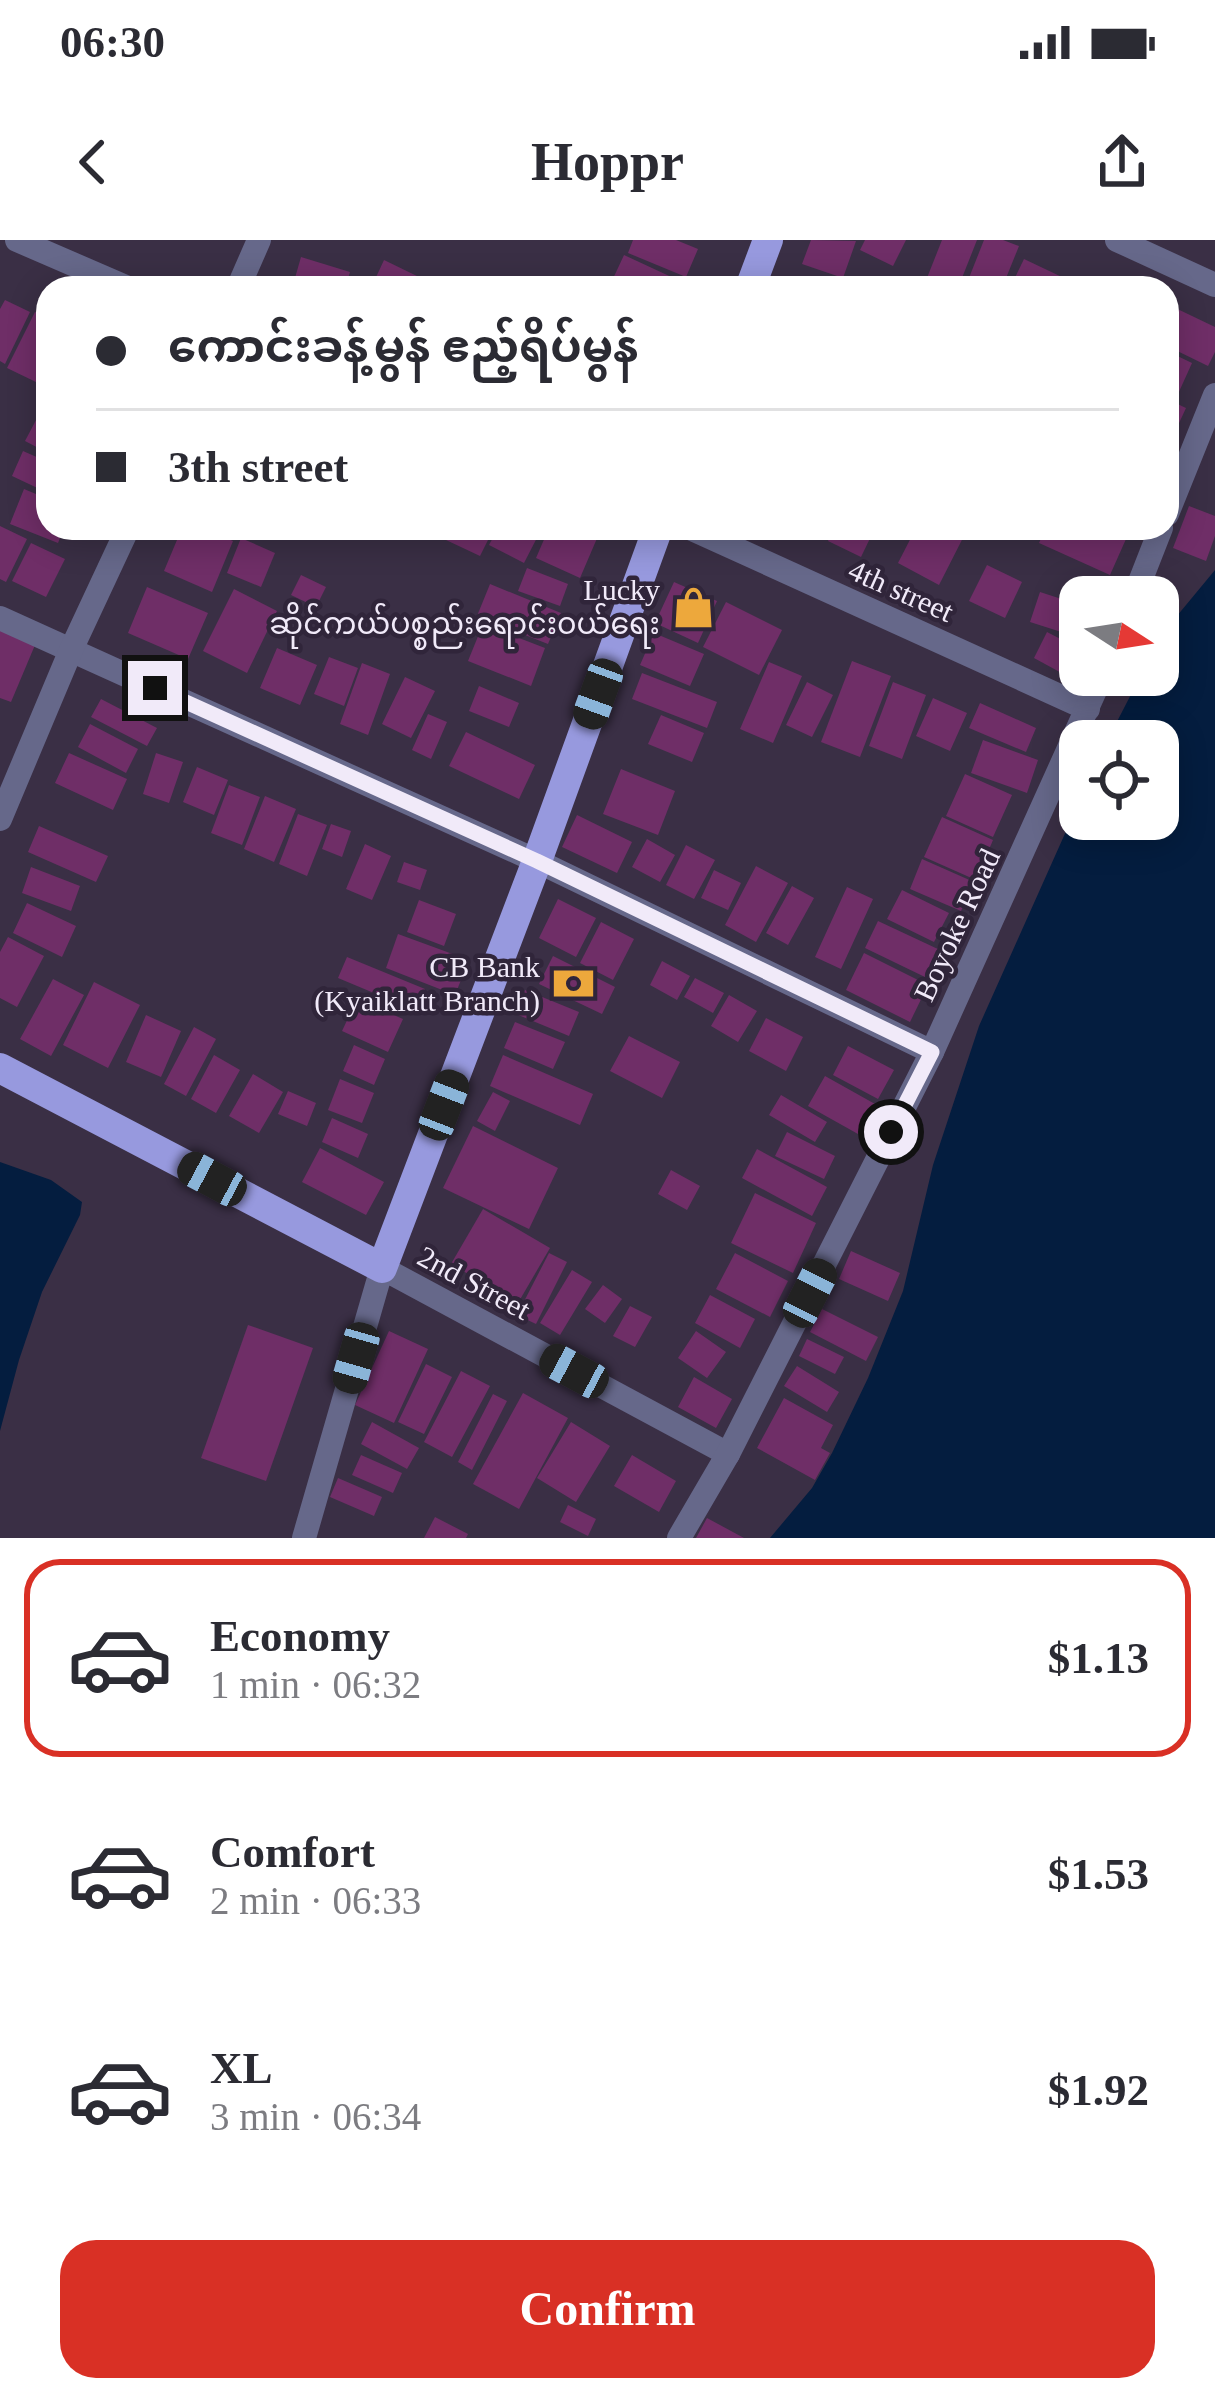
<!DOCTYPE html>
<meta charset="utf-8">
<style>
:root{--surface:#fff;--page:#f7f7f7;--text:#2b2b33;--muted:#7c7c81;--line:#e1e1e2;--accent:#d93025}
body{margin:0;font-family:"Times New Roman","Noto Sans Myanmar",serif;background:var(--page);color:var(--text);height:100vh;display:flex;flex-direction:column;font-size:45px;white-space:nowrap}
*{box-sizing:border-box;margin:0}
p{font-size:39px;color:var(--muted)}
.icon{flex:none;width:66px;height:66px;fill:none;stroke:currentColor;stroke-width:2;stroke-linecap:round;stroke-linejoin:round}
.map{position:relative;height:1298px;overflow:hidden}
.sheet{display:flex;flex-direction:column;background:var(--surface);flex:1}
.sheet>*{flex:none}
.guide{position:absolute;left:36px;top:36px;width:1143px;height:264px;border-radius:36px;box-shadow:0 6px 30px #0003;display:grid;align-content:center;height:264px;padding:0 60px;background:var(--surface)}
.needle{width:78px;rotate:102deg}
.fabs{position:absolute;left:1059px;top:336px;display:grid;gap:24px}
.fabs a{display:grid;place-items:center;width:120px;height:120px;border-radius:24px;background:var(--surface);box-shadow:0 6px 30px #0003;font-size:60px}
.end{position:absolute;width:54px;height:54px;margin:-27px;border:15px solid #f1eaf9;background:#111;box-shadow:0 0 0 6px #111}
.from{border-radius:50%}
.car{position:absolute;width:36px;height:72px;margin:-36px -18px;border-radius:15px;box-shadow:0 0 9px 3px #0007;background:linear-gradient(#222 24%,#8ab4d8 0 40%,#222 0 76%,#8ab4d8 0 86%,#222 0)}
.guide b{display:flex;align-items:center;gap:42px;height:114px;font-size:45px}
.guide b+b{border-top:3px solid var(--line)}
.guide i{width:30px;height:30px;background:var(--text)}
ul{padding:21px 0 0;list-style:none}
li{display:flex;align-items:center;gap:36px;height:198px;margin:0 24px 18px;padding:0 36px;border:6px solid transparent;border-radius:36px}
li div{flex:1}
li b{display:block;font-size:45px}
li em{font-style:normal;font-weight:700}
li.on{border-color:var(--accent)}
li>.icon{width:108px;height:108px;stroke-width:1.5}
.cta{display:flex;gap:24px;margin-top:auto;padding:24px 60px}
.cta a{flex:1;height:138px;border-radius:36px;background:var(--accent);color:#fff;font-size:48px;font-weight:700;line-height:138px;text-align:center}
.status{display:flex;justify-content:space-between;align-items:center;height:84px;padding:0 60px;background:var(--surface);direction:ltr}
.status svg{height:33px;fill:currentColor}
header{display:flex;justify-content:space-between;align-items:center;height:156px;padding:0 60px;background:var(--surface);font-size:54px;font-weight:700}
.map>svg:first-child{display:block}
.water{fill:#041d3f}
.building{fill:#6f2e67}
.lines{fill:none;stroke-linecap:round;stroke-linejoin:round}
.street{stroke:#66688a;stroke-width:24}
.primary{stroke:#9799de;stroke-width:30}
.route{stroke:#f1eaf9;stroke-width:15}
.labels{text-anchor:middle;stroke-width:9;stroke-linejoin:round;paint-order:stroke}
.poi-label{font-size:30px;fill:#f1eaf9;stroke:#30253a;text-anchor:end}
.street-label{font-size:30px;fill:#f1eaf9;stroke:#30253a}
</style>
<div class="status"><b>06:30</b><svg viewBox="0 0 49 12"><path d="M0 12V9h3v3zM5 12V6h3v6zM10 12V3h3v9zM15 12V0h3v12zM26 1h20v11H26zM47 4h2v5h-2z"/></svg></div>
<header><svg class="icon" aria-label="back" viewBox="0 0 24 24"><path d="M15 5l-7 7 7 7"/></svg>Hoppr<svg class="icon" aria-label="share" viewBox="0 0 24 24"><path d="M12 15V3M7 8l5-5 5 5M5 13v7h14v-7"/></svg></header>
<div class="map">
<svg width="1215" height="1298" viewBox="0 0 1215 1298">
<rect width="100%" height="100%" fill="#3a2f45"/>
<g class="water">
<polygon points="1215,330 1215,1298 770,1298 812,1248 832,1213 868,1138 903,1051 933,925 979,786 1080,560 1080,579 1158,579 1158,501 1107,501 1141,435 1158,435 1158,401 1162,394"/>
<polygon points="0,922 51,940 82,962 80,975 42,1052 19,1120 0,1191"/>
</g>
<g class="building">
<polygon points="633,0 676,0 698,9 686,37 628,13"/>
<polygon points="811,0 856,1 843,38 802,24"/>
<polygon points="865,0 906,0 893,26 860,10"/>
<polygon points="942,0 977,0 958,48 923,48"/>
<polygon points="984,0 1003,0 1019,6 1002,48 965,48"/>
<polygon points="624,15 680,41 677,48 623,48 611,43"/>
<polygon points="301,17 350,32 345,48 304,48 293,45"/>
<polygon points="1024,19 1085,48 1010,48"/>
<polygon points="384,20 419,37 413,48 371,48"/>
<polygon points="5,60 30,72 5,124 0,121 0,69"/>
<polygon points="1167,64 1215,87 1215,112 1208,126 1167,106"/>
<polygon points="35,72 48,78 48,122 38,143 7,128"/>
<polygon points="1167,111 1192,123 1178,154 1167,149"/>
<polygon points="1167,159 1186,168 1167,209"/>
<polygon points="44,165 48,167 48,213 25,201"/>
<polygon points="23,211 48,222 48,253 12,236"/>
<polygon points="24,249 48,259 48,288 64,288 58,303 10,284"/>
<polygon points="1189,266 1215,276 1215,296 1206,321 1173,308"/>
<polygon points="0,286 27,299 6,342 0,339"/>
<polygon points="182,288 203,288 233,301 212,352 164,331"/>
<polygon points="452,288 494,288 480,316 446,300"/>
<polygon points="498,288 542,288 524,323 489,305"/>
<polygon points="549,288 581,288 598,296 580,338 536,318"/>
<polygon points="834,288 875,288 861,317 828,301"/>
<polygon points="916,288 968,288 939,345 898,323"/>
<polygon points="1046,288 1102,288 1126,299 1110,335 1039,303"/>
<polygon points="241,298 275,313 261,347 227,333"/>
<polygon points="31,303 65,319 46,357 12,341"/>
<polygon points="987,325 1022,342 1005,378 969,361"/>
<polygon points="527,328 568,344 560,366 518,351"/>
<polygon points="301,335 326,347 316,367 291,355"/>
<polygon points="674,342 717,361 698,403 655,383"/>
<polygon points="490,344 561,373 548,404 477,376"/>
<polygon points="147,347 208,373 188,419 128,393"/>
<polygon points="234,349 277,371 247,433 203,411"/>
<polygon points="1040,352 1080,365 1080,398 1030,382"/>
<polygon points="726,362 782,390 759,435 703,407"/>
<polygon points="483,384 545,408 531,446 468,421"/>
<polygon points="0,390 35,405 11,462 0,458"/>
<polygon points="1047,392 1080,409 1067,436 1034,418"/>
<polygon points="654,393 704,414 690,446 640,425"/>
<polygon points="277,408 317,425 300,465 260,448"/>
<polygon points="329,417 358,428 344,466 314,454"/>
<polygon points="852,421 891,436 860,517 821,502"/>
<polygon points="769,422 802,436 773,503 740,489"/>
<polygon points="362,423 390,434 368,495 340,484"/>
<polygon points="642,433 717,462 707,488 632,459"/>
<polygon points="405,437 435,451 411,498 382,484"/>
<polygon points="807,442 833,455 812,497 786,485"/>
<polygon points="893,442 926,455 902,519 869,506"/>
<polygon points="479,446 519,463 509,487 469,471"/>
<polygon points="933,458 967,473 950,511 916,496"/>
<polygon points="101,459 157,488 147,506 91,477"/>
<polygon points="980,463 1036,488 1026,512 969,488"/>
<polygon points="428,474 447,482 431,519 412,510"/>
<polygon points="661,475 704,493 692,522 648,504"/>
<polygon points="90,484 138,509 126,533 78,507"/>
<polygon points="466,492 535,525 519,559 449,526"/>
<polygon points="983,500 1038,520 1027,553 971,533"/>
<polygon points="69,513 127,539 113,570 55,543"/>
<polygon points="156,513 183,522 169,563 143,554"/>
<polygon points="197,527 228,540 214,575 183,562"/>
<polygon points="621,529 675,551 658,595 603,574"/>
<polygon points="965,534 1012,555 993,597 946,576"/>
<polygon points="229,545 260,557 242,605 211,593"/>
<polygon points="265,556 296,569 274,622 244,609"/>
<polygon points="298,574 327,585 307,636 279,624"/>
<polygon points="577,575 632,602 617,633 562,607"/>
<polygon points="942,577 993,600 976,640 924,617"/>
<polygon points="331,584 351,591 342,617 322,609"/>
<polygon points="39,586 108,616 96,642 28,612"/>
<polygon points="647,599 675,615 660,642 632,627"/>
<polygon points="365,604 391,616 372,660 346,649"/>
<polygon points="686,605 715,620 694,659 666,645"/>
<polygon points="922,619 974,642 961,671 910,649"/>
<polygon points="404,622 427,630 420,650 397,642"/>
<polygon points="756,626 788,643 756,702 725,685"/>
<polygon points="31,627 80,646 71,671 22,653"/>
<polygon points="714,630 741,643 728,670 701,658"/>
<polygon points="792,646 814,658 788,705 766,693"/>
<polygon points="847,647 873,659 841,729 815,717"/>
<polygon points="902,650 949,673 934,702 887,679"/>
<polygon points="558,659 596,678 576,717 539,698"/>
<polygon points="419,660 456,674 444,706 407,692"/>
<polygon points="27,663 76,686 62,717 13,693"/>
<polygon points="878,681 940,710 927,738 865,708"/>
<polygon points="601,682 634,699 613,740 580,723"/>
<polygon points="398,694 469,720 455,755 386,728"/>
<polygon points="8,697 44,716 17,767 0,758 0,712"/>
<polygon points="864,713 928,745 910,782 846,750"/>
<polygon points="553,716 615,747 602,774 539,744"/>
<polygon points="347,717 425,749 417,771 338,738"/>
<polygon points="662,721 690,736 677,760 650,745"/>
<polygon points="695,738 724,753 713,773 684,757"/>
<polygon points="53,739 84,755 51,816 20,799"/>
<polygon points="94,742 140,765 108,828 63,805"/>
<polygon points="525,750 579,772 569,796 516,774"/>
<polygon points="729,755 757,771 738,802 711,786"/>
<polygon points="357,759 403,779 388,812 342,791"/>
<polygon points="146,775 181,791 161,837 126,822"/>
<polygon points="766,778 803,797 786,831 749,811"/>
<polygon points="515,782 565,802 553,829 504,808"/>
<polygon points="194,787 216,799 186,856 164,844"/>
<polygon points="629,796 680,822 662,858 610,831"/>
<polygon points="354,805 385,819 374,845 343,831"/>
<polygon points="848,806 894,830 878,859 833,835"/>
<polygon points="214,815 240,830 216,873 191,859"/>
<polygon points="503,815 593,854 580,885 490,846"/>
<polygon points="253,834 283,852 259,893 229,876"/>
<polygon points="825,836 875,864 858,894 808,866"/>
<polygon points="340,839 374,853 362,883 328,870"/>
<polygon points="288,851 316,863 307,886 278,874"/>
<polygon points="493,852 510,861 495,891 477,881"/>
<polygon points="781,855 827,882 815,902 769,875"/>
<polygon points="332,878 368,894 358,918 322,902"/>
<polygon points="473,886 558,928 529,989 443,948"/>
<polygon points="787,892 835,916 824,939 775,916"/>
<polygon points="320,908 384,942 366,975 302,942"/>
<polygon points="757,909 827,947 812,976 742,938"/>
<polygon points="671,930 700,946 687,970 658,954"/>
<polygon points="755,953 816,983 793,1033 731,1003"/>
<polygon points="483,969 550,1008 518,1063 451,1024"/>
<polygon points="851,1011 900,1033 888,1061 839,1039"/>
<polygon points="549,1013 567,1022 536,1084 517,1075"/>
<polygon points="735,1013 788,1041 770,1077 716,1049"/>
<polygon points="572,1030 592,1042 560,1095 540,1083"/>
<polygon points="603,1045 622,1059 605,1083 585,1069"/>
<polygon points="710,1055 755,1079 740,1108 695,1083"/>
<polygon points="630,1066 652,1077 635,1107 613,1096"/>
<polygon points="822,1069 878,1097 866,1121 810,1092"/>
<polygon points="248,1085 313,1108 266,1241 201,1218"/>
<polygon points="389,1091 428,1109 394,1183 355,1165"/>
<polygon points="696,1091 726,1112 707,1138 678,1118"/>
<polygon points="807,1099 844,1117 835,1134 799,1116"/>
<polygon points="426,1124 452,1137 424,1194 398,1182"/>
<polygon points="797,1126 839,1152 827,1172 784,1146"/>
<polygon points="461,1131 490,1146 452,1217 424,1202"/>
<polygon points="694,1137 732,1159 716,1188 678,1167"/>
<polygon points="523,1153 568,1178 519,1269 473,1244"/>
<polygon points="493,1154 507,1161 472,1230 458,1222"/>
<polygon points="784,1158 833,1185 821,1208 830,1213 815,1240 757,1208"/>
<polygon points="372,1182 419,1208 407,1229 361,1204"/>
<polygon points="571,1182 610,1206 576,1262 537,1238"/>
<polygon points="361,1215 402,1233 393,1253 352,1235"/>
<polygon points="632,1215 676,1241 659,1272 614,1246"/>
<polygon points="338,1238 382,1257 374,1276 330,1257"/>
<polygon points="568,1265 596,1279 588,1296 560,1282"/>
<polygon points="435,1277 468,1294 466,1298 424,1298"/>
<polygon points="707,1278 744,1298 696,1298"/>
</g>
<g class="lines">
<g class="street">
<polyline points="17,0 128,48"/>
<polyline points="1117,0 1215,45"/>
<polyline points="238,48 259,0"/>
<polyline points="1167,274 1215,155"/>
<polyline points="690,288 1088,469"/>
<polyline points="1134,357 1161,288"/>
<polyline points="0,378 537,621 932,812"/>
<polyline points="0,579 71,410 128,288"/>
<polyline points="304,1298 382,1028 728,1214"/>
<polyline points="679,1298 728,1214 932,812 1102,435"/>
</g>
<g class="primary">
<polyline points="750,48 768,0"/>
<polyline points="0,828 382,1028 537,621 658,288"/>
</g>
</g>
<g class="lines">
<polyline class="route" points="155,448 537,621 932,812 891,892"/>
</g>
<defs>
<symbol id="shop-bare" viewBox="-9 -9 18 18"><path d="M-5-2.5h2.3a2.7 3.5 0 0 1 5.4 0H5L5.5 6h-11ZM-1.5-2.5h3a1.5 2.3 0 0 0-3 0Z" fill="#eda83c" stroke="#30253a" stroke-width="2.5" paint-order="stroke"/></symbol>
<symbol id="bank-bare" viewBox="-9 -9 18 18"><path d="M-6-4H6V4H-6ZM0-2.3a2.3 2.3 0 1 0 0 4.6a2.3 2.3 0 1 0 0-4.6Z" fill="#eda83c" stroke="#30253a" stroke-width="2.5" paint-order="stroke"/></symbol>
</defs>
<g fill-rule="evenodd">
<use href="#shop-bare" x="664" y="338" width="59" height="59"/>
<use href="#bank-bare" x="544" y="714" width="59" height="59"/>
</g>
<g class="labels">
<g class="poi-label">
<text x="660" y="360">Lucky<tspan x="660" dy="34">ဆိုင်ကယ်ပစ္စည်းရောင်း၀ယ်ရေး</tspan></text>
<text x="540" y="737">CB Bank<tspan x="540" dy="34">(Kyaiklatt Branch)</tspan></text>
</g>
<g class="street-label">
<text transform="translate(901 351) rotate(24)" y="10">4th street</text>
<text transform="translate(957 685) rotate(-65)" y="10">Boyoke Road</text>
<text transform="translate(474 1043) rotate(28)" y="10">2nd Street</text>
</g>
</g>
</svg>
<div class="fabs">
<a><svg class="needle" viewBox="-14 -14 28 28"><path d="M0-13l5 13h-10z" fill="#e53935"/><path d="M0 13l5-13h-10z" fill="#7c7c81"/></svg></a>
<a><svg class="icon" aria-label="locate" viewBox="0 0 24 24"><circle cx="12" cy="12" r="6"/><path d="M12 2v4M12 18v4M2 12h4M18 12h4"/></svg></a>
</div>
<i class="end from" style="left:891px;top:892px"></i>
<i class="end" style="left:155px;top:448px"></i>
<i class="car" style="left:598px;top:454px;rotate:200deg"></i>
<i class="car" style="left:444px;top:865px;rotate:21deg"></i>
<i class="car" style="left:212px;top:939px;rotate:298deg"></i>
<i class="car" style="left:810px;top:1053px;rotate:27deg"></i>
<i class="car" style="left:356px;top:1118px;rotate:196deg"></i>
<i class="car" style="left:574px;top:1131px;rotate:298deg"></i>
<div class="guide">
<b><i class="from"></i>ကောင်းခန့်မွန် ဧည့်ရိပ်မွန်</b>
<b><i></i>3th street</b>
</div>
</div>
<section class="sheet">
<ul>
<li class="on"><svg class="icon" aria-label="car" viewBox="0 0 24 24"><path d="M5 17H2v-5l4-1 3-4h7l3 4 3 1v5h-3M9 17h6M6 11h13"/><circle cx="7" cy="17" r="2"/><circle cx="17" cy="17" r="2"/></svg><div><b>Economy</b><p>1 min · 06:32</p></div><em>$1.13</em></li>
<li><svg class="icon" aria-label="car" viewBox="0 0 24 24"><path d="M5 17H2v-5l4-1 3-4h7l3 4 3 1v5h-3M9 17h6M6 11h13"/><circle cx="7" cy="17" r="2"/><circle cx="17" cy="17" r="2"/></svg><div><b>Comfort</b><p>2 min · 06:33</p></div><em>$1.53</em></li>
<li><svg class="icon" aria-label="car" viewBox="0 0 24 24"><path d="M5 17H2v-5l4-1 3-4h7l3 4 3 1v5h-3M9 17h6M6 11h13"/><circle cx="7" cy="17" r="2"/><circle cx="17" cy="17" r="2"/></svg><div><b>XL</b><p>3 min · 06:34</p></div><em>$1.92</em></li>
</ul>
<div class="cta"><a>Confirm</a></div>
</section>
